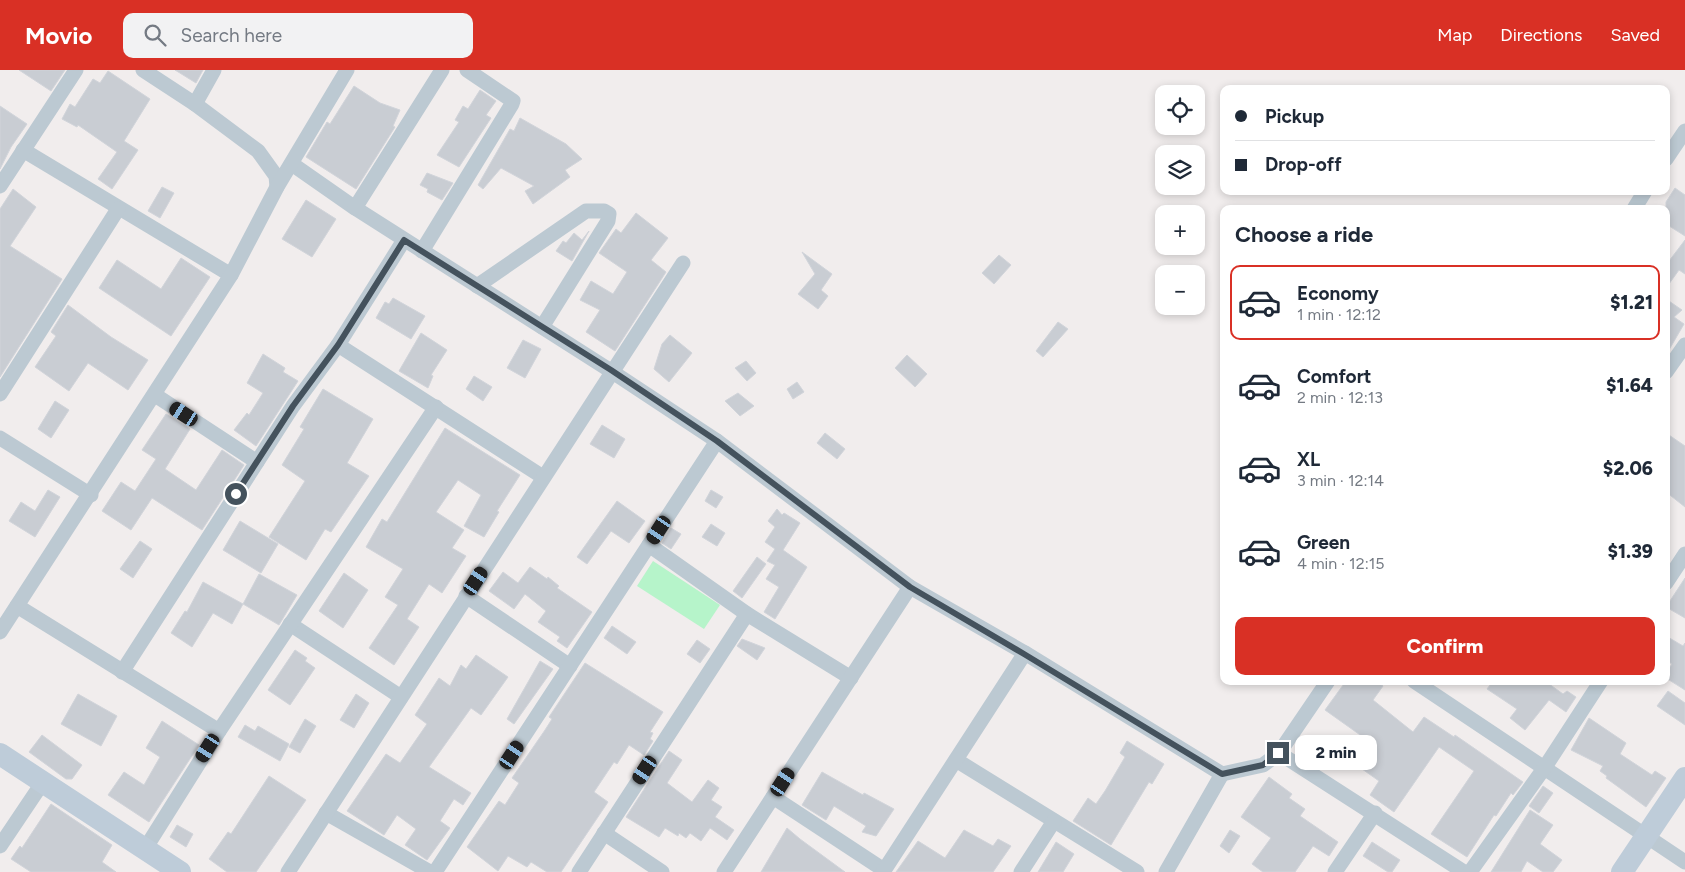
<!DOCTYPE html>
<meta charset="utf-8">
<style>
:root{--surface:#fff;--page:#f2f2f3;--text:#1f2937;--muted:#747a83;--line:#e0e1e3;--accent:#d93025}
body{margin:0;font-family:Figtree,sans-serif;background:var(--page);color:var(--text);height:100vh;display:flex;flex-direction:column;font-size:19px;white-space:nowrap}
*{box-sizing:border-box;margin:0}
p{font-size:16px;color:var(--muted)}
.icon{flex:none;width:28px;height:28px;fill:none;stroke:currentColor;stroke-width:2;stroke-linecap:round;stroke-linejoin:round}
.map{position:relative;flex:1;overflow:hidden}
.sheet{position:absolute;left:1220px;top:135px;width:450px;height:480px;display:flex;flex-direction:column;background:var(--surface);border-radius:10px;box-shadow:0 2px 8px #0003}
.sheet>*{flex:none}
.top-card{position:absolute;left:1220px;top:15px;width:450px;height:110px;border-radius:10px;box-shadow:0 2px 8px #0003;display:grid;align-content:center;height:110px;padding:0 15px;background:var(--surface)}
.tools{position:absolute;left:1155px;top:15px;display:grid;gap:10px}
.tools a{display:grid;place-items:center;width:50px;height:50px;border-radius:10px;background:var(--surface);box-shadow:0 2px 8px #0003;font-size:25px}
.end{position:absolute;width:22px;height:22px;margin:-11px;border:6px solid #44525d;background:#fff;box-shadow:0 0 0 2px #fff}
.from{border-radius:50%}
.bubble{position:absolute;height:35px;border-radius:10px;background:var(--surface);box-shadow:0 2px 8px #0003;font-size:16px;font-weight:800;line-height:35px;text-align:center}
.car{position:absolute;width:15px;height:30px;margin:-15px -8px;border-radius:6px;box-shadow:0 0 4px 1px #0007;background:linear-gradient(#222 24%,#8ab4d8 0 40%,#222 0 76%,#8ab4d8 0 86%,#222 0)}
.top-card b{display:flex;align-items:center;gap:18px;height:48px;font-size:19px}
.top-card b+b{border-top:1px solid var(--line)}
.top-card i{width:12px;height:12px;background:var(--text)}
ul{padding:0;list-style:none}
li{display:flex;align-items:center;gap:15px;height:75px;margin:0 10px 8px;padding:0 5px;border:2px solid transparent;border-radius:10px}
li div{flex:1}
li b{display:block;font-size:19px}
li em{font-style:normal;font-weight:800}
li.active{border-color:var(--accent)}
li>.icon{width:45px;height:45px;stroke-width:1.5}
h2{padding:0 15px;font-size:22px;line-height:60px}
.cta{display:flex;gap:10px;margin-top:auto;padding:10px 15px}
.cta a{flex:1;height:58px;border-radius:10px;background:var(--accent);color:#fff;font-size:20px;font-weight:800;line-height:58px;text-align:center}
header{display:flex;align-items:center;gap:30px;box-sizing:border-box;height:70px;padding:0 25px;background:var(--accent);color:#fff}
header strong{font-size:24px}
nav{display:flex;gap:28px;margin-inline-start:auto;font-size:18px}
.search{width:350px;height:45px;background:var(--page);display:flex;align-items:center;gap:12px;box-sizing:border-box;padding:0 18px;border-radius:10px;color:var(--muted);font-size:19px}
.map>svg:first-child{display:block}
.green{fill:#b6f4ca}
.building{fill:#c9cdd3;stroke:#d1d4da}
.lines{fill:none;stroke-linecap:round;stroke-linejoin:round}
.minor{stroke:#bcc9d2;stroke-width:15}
.secondary{stroke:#beccd9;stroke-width:22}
.route{stroke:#44525d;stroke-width:6}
</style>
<header>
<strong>Movio</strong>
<div class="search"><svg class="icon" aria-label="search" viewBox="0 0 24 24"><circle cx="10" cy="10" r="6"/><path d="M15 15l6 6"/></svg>Search here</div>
<nav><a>Map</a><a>Directions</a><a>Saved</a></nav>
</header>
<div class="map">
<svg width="1685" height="802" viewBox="0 0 1685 802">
<rect width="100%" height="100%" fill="#f1eded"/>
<polygon class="green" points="653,491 720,535 704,559 637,516"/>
<g class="building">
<polygon points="19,0 65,0 51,21"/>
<polygon points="175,0 203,0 196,13"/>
<polygon points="108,1 150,29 124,71 138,80 112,119 98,109 117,82 78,55 77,57 62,49 70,34 75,37 93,9 100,13"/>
<polygon points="354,16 380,33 400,40 393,56 395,57 356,119 306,87 327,52 330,54"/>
<polygon points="480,20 496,31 486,45 491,48 459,97 437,85 459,52 455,50 463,36 468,39"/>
<polygon points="0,36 27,54 11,77 0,99"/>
<polygon points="520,48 566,74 582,89 565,100 570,107 533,134 525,121 534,116 501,98 483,119 478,115 510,59 514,61"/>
<polygon points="427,103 453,113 442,130 427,122 428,119 420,115"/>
<polygon points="162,117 174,123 160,148 148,141"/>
<polygon points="1675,118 1685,125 1685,166 1666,154 1666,132"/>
<polygon points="13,119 36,137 10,176 62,209 0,307 0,139"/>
<polygon points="306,130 336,149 312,187 282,169"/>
<polygon points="636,143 668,168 651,190 666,202 615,281 586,262 600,240 580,230 591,211 613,224 627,202 599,183 616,159 621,163"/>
<polygon points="589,161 572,191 556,181 563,171 566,173 574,163 582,170"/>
<polygon points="1685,170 1685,204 1679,200 1666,218 1666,195"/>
<polygon points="802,182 832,204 821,220 828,226 818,239 798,224 815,204"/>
<polygon points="999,185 1011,195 994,214 982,203"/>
<polygon points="181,188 210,207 171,266 99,218 117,190 161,219"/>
<polygon points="393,228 425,246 411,269 376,248 385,232 389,234"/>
<polygon points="1666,229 1682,240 1674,247 1684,254 1666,285"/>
<polygon points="68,235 111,267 148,290 128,320 88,293 69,321 35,297 56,266 51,262"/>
<polygon points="1058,252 1068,259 1043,287 1036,281"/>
<polygon points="421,263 447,280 431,305 433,306 428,318 399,301"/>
<polygon points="670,265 692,283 669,312 654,299 662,274"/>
<polygon points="523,270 541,279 525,308 507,298"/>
<polygon points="263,284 285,298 283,302 298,311 256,376 234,360 247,343 249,345 263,323 247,313"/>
<polygon points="907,285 927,304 915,317 895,298"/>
<polygon points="746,291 756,303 747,311 735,298"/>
<polygon points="474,306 492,317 483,331 466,319"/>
<polygon points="797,312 804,322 793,329 787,319"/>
<polygon points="323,319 373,349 347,393 369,406 331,462 325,459 306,490 269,467 305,411 282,395 304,359 300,357"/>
<polygon points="738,323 754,336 740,346 725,331"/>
<polygon points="55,331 69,340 51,368 38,359"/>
<polygon points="166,344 190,359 165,399 196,420 222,380 244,395 202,460 152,428 131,460 102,441 121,412 135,421 156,389 142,380"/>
<polygon points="602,355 625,369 614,388 590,374"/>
<polygon points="445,358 520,405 497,441 499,442 484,467 464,456 481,425 458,410 436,442 464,460 452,478 466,486 442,523 429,514 407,549 419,557 394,595 369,578 398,535 385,527 403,499 366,477 382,449 387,452"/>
<polygon points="825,363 845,379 837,389 817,373"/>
<polygon points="1666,363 1685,376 1685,437 1666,422"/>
<polygon points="48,420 60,427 35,467 9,451 21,432 35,441"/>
<polygon points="711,420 723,427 716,438 705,431"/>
<polygon points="617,431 645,451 629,473 611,461 587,494 577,487"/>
<polygon points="777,439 782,445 784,443 800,453 783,480 807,497 775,549 764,542 779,517 766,509 775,495 767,491 775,479 765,472 775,457 768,451"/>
<polygon points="240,451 278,474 261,503 223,480"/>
<polygon points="711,454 725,463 717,476 702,467"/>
<polygon points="671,458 681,464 671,479 662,473"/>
<polygon points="140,471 152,479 133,508 120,499"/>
<polygon points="757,487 766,494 742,528 733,521"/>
<polygon points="530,497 547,509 548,507 559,516 557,518 592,542 567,578 557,571 560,567 538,552 546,541 525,524 514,539 489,521 503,502 518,513"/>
<polygon points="344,503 368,520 343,558 319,541"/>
<polygon points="259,504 297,525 279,555 243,534 232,554 213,543 192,577 171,563 185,541 187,542 203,512 243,534"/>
<polygon points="1685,508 1685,548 1666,537"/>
<polygon points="612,556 636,572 627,584 604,568"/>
<polygon points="1666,566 1683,576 1685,573 1685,620 1666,608 1666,603 1672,594 1666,590"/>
<polygon points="742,569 765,578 757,590 737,576"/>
<polygon points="697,570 710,579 700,593 687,584"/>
<polygon points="295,580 307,588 305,591 315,598 290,635 268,620"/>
<polygon points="476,585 508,607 481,645 471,638 429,697 471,723 463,735 454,729 440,751 450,758 427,790 405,775 416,759 397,745 384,765 347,741 386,684 400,693 427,654 415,645 439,608 450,616 461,595 466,599"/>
<polygon points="540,591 553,599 514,654 507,649"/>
<polygon points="585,593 663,642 650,662 653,663 650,669 653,671 644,685 629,675 617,694 614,692 594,722 608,732 561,802 547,802 531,792 527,797 508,786 498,801 467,777 499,731 505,735 519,713 512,708 545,660 552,649 549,647"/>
<polygon points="1346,611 1376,611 1383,616 1373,630 1413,662 1424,647 1454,667 1455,665 1523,712 1513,725 1511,723 1496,746 1494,745 1467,787 1431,764 1474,701 1439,677 1394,742 1370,725 1379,711 1348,689 1363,667 1325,640"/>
<polygon points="1493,611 1545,611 1563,624 1567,621 1576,627 1566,642 1549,630 1525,660 1510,648 1517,639 1487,619"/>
<polygon points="1668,621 1685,633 1685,655 1657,636"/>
<polygon points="78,624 117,646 101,676 61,654"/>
<polygon points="356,624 369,633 354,658 340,650"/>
<polygon points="1589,648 1626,673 1620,684 1652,705 1655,701 1666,708 1646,737 1606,708 1607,706 1600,701 1603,696 1571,680"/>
<polygon points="305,649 316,656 300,683 289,677"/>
<polygon points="162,651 199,675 149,752 108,725 124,702 144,715 160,687 146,678"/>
<polygon points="245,655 255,661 258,656 289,674 280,691 238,667"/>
<polygon points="42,665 82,695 72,709 66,709 29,682"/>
<polygon points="1127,671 1164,694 1152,714 1149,712 1111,775 1073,751 1088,728 1096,734 1105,721 1125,687 1120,683"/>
<polygon points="669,681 682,690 667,713 692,732 708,710 719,718 711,730 722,737 715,747 734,760 727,770 710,758 701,771 690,763 686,768 679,763 678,766 665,758 659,767 626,747"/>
<polygon points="822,702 863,725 864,723 894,739 876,766 862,762 866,756 834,736 826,750 802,735"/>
<polygon points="269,706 306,730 256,802 227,802 209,789 228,762 231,764"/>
<polygon points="1269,707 1292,724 1289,728 1305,739 1300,746 1338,772 1329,786 1313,776 1295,802 1263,802 1252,794 1271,768 1241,747"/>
<polygon points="1543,716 1553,723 1539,743 1529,736"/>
<polygon points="51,734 112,775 102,792 116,802 31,802 11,789 20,776 22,778"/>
<polygon points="1530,740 1553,755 1540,774 1562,790 1553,802 1543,802 1527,791 1521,802 1491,802"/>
<polygon points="177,755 193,764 186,777 170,767"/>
<polygon points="787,758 800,769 845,802 761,802"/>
<polygon points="964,760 993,776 998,769 1011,776 993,802 896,802 918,771 945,788"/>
<polygon points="1230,760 1240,766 1229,783 1220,776"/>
<polygon points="1056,772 1074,784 1063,802 1038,802"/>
<polygon points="1372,772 1400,790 1392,802 1388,802 1363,786"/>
</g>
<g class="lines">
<g class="minor">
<polyline points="143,0 195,34 258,81 276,106 277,117"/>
<polyline points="195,34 214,0"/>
<polyline points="23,80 231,205"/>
<polyline points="1666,89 1685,61"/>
<polyline points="292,94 355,138 611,301 717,371 910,517 1025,583 1222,704 1263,695 1279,683 1328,611"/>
<polyline points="0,116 76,0"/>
<polyline points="355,138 442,0"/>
<polyline points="1634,139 1645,121"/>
<polyline points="422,181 512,34 513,31 467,0"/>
<polyline points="477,216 586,141 604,141 609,144 608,151 542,257"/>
<polyline points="338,275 543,407"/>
<polyline points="1666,302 1685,275"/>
<polyline points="0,324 118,139"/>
<polyline points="155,325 257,392"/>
<polyline points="0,368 91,425"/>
<polyline points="649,475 747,544 851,608"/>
<polyline points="1666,513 1685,484"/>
<polyline points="466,526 570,596"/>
<polyline points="17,536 219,661"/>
<polyline points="290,554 401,627"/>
<polyline points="0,562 231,205 277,117 347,0"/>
<polyline points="122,602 293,336 338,275 404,170"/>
<polyline points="1414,611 1685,792"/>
<polyline points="1279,683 1464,802"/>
<polyline points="956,690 1137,802"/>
<polyline points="773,727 884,800"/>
<polyline points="326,743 430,802"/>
<polyline points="604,763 662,802"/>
<polyline points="0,776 43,712"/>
<polyline points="145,779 219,661 436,337"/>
<polyline points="288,802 683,193"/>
<polyline points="435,802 717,371"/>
<polyline points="579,802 747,544"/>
<polyline points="724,802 910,517"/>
<polyline points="883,802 1025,583"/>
<polyline points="1021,802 1054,751"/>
<polyline points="1166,802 1222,704"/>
<polyline points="1335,802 1375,743"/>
<polyline points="1470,802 1545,697 1601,611"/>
</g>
<g class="secondary">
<polyline points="0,684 180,802"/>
<polyline points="1622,802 1685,708"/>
</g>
</g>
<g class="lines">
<polyline class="route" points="236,424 293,336 338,275 404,170 611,300 717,371 910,517 1024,584 1222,704 1263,695 1278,683"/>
</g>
</svg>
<div class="tools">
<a><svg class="icon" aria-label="locate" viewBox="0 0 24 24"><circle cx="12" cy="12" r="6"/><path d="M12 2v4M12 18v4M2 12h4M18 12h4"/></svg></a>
<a><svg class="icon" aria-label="layers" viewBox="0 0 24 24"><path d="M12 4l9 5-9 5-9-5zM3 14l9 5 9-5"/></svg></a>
<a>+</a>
<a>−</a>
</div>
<i class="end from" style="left:236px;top:424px"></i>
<i class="end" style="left:1278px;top:683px"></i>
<div class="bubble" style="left:1295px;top:665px;width:82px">2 min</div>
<i class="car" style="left:184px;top:344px;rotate:303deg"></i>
<i class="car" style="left:659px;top:460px;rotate:213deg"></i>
<i class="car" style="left:476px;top:511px;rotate:33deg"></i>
<i class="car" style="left:208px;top:678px;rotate:212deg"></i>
<i class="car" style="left:512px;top:685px;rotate:33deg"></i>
<i class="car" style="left:645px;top:700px;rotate:213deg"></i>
<i class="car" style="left:783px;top:712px;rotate:33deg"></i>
<div class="top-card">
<b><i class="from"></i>Pickup</b>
<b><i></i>Drop-off</b>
</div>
<section class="sheet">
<h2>Choose a ride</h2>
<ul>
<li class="active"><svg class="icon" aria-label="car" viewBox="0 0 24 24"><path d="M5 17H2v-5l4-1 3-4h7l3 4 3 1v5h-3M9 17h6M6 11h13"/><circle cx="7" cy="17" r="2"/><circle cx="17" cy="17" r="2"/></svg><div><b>Economy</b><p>1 min · 12:12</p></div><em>$1.21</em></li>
<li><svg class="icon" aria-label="car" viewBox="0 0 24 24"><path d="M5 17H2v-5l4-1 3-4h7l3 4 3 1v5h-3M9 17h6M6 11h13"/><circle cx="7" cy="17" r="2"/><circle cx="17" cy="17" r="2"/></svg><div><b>Comfort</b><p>2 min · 12:13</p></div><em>$1.64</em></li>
<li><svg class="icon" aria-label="car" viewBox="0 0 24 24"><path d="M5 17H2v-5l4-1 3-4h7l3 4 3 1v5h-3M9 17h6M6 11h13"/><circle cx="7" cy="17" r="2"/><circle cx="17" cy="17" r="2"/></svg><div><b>XL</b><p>3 min · 12:14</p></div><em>$2.06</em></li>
<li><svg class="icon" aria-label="car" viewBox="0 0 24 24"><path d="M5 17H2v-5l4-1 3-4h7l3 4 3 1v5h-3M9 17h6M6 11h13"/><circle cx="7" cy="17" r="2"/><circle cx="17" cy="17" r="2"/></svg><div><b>Green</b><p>4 min · 12:15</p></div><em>$1.39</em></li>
</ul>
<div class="cta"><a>Confirm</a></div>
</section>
</div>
